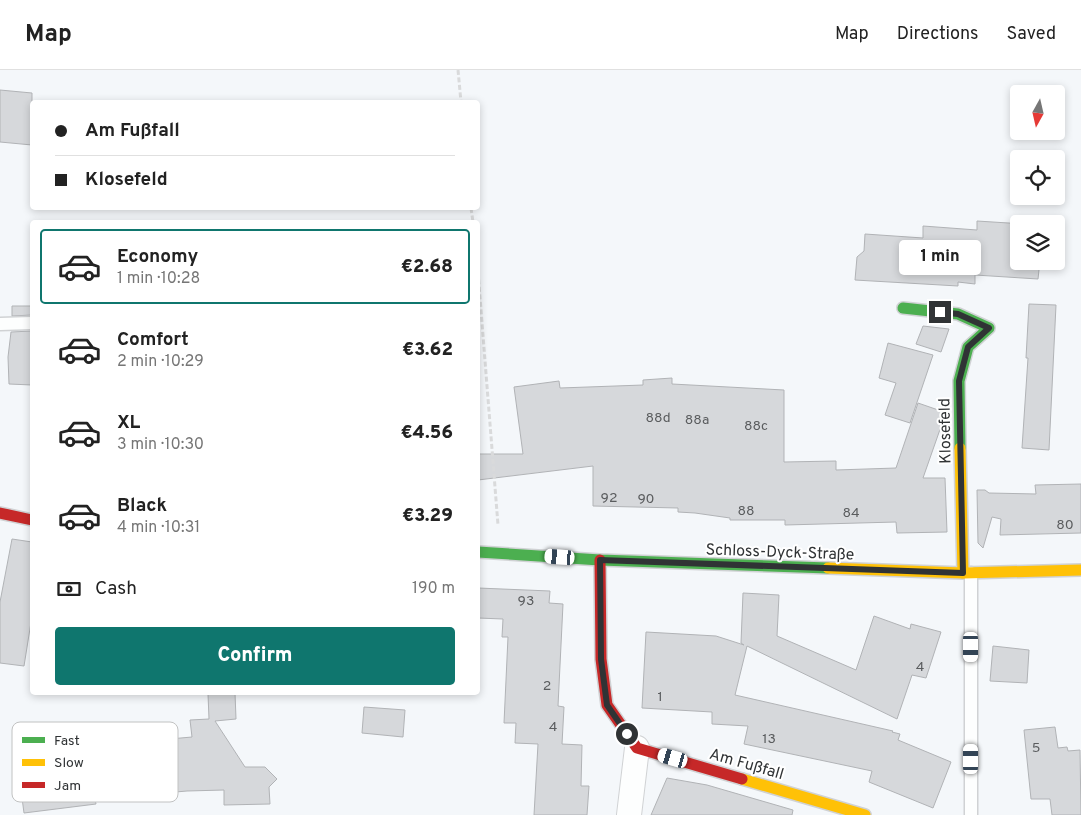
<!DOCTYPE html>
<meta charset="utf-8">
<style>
:root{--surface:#fff;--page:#f6f6f6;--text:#222;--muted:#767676;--line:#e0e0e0;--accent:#0f766e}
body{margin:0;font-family:Overpass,sans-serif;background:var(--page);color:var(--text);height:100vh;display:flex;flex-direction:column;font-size:19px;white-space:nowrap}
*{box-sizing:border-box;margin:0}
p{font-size:16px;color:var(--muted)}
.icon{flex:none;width:28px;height:28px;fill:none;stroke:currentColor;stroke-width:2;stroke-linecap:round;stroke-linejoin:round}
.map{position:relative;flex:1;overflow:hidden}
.details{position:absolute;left:30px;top:150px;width:450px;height:475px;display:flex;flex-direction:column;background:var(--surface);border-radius:5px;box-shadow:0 2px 8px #0003}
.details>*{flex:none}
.top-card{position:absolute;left:30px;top:30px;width:450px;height:110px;border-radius:5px;box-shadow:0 2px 8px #0003;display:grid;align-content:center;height:110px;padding:0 25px;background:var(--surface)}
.needle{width:32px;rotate:188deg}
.buttons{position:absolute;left:1010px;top:15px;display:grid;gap:10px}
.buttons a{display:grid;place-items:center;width:55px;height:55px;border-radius:5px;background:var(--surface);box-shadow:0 2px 8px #0003;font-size:25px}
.end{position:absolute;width:22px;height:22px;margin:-11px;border:6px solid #303335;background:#fff;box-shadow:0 0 0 2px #fff}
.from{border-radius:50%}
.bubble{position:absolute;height:35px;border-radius:5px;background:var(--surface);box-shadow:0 2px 8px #0003;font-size:16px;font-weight:800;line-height:35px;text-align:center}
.car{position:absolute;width:15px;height:30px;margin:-15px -8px;border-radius:6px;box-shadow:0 0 4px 1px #0007;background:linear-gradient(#fff 24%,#345 0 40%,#fff 0 76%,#345 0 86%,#fff 0)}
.top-card b{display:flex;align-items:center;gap:18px;height:48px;font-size:19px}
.top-card b+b{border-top:1px solid var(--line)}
.top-card i{width:12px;height:12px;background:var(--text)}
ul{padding:9px 0 0;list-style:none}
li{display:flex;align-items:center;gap:15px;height:75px;margin:0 10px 8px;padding:0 15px;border:2px solid transparent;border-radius:5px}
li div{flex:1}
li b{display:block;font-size:19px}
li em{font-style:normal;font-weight:800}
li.selected{border-color:var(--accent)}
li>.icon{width:45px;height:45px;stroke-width:1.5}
.pay{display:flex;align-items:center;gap:12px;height:55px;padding:0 25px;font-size:19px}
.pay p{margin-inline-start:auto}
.button{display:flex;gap:10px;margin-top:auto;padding:10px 25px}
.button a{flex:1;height:58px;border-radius:5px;background:var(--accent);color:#fff;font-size:20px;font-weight:800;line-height:58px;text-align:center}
header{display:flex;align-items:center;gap:30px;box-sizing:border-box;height:70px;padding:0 25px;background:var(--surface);border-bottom:1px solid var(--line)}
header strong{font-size:24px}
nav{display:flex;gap:28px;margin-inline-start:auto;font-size:18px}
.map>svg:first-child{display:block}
.building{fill:#d6d8db;stroke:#b1b3b6}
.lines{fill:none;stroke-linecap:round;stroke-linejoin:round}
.lane-casing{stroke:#d0d2d4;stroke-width:15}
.street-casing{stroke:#d0d2d4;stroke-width:26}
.fast-casing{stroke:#d0d2d4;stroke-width:14}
.slow-casing{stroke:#d0d2d4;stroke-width:14}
.jam-casing{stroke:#d0d2d4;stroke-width:14}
.path{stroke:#d9dadb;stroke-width:3;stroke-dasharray:5 2.5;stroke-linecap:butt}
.lane{stroke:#fdfefe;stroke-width:12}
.street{stroke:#fdfefe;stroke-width:24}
.fast{stroke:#4caf50;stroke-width:11}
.slow{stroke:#ffc107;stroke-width:11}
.jam{stroke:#c62828;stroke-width:11}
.route{stroke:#303335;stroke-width:6}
.labels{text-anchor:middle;stroke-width:4;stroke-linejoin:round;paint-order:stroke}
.number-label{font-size:14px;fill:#5a5c5e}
.street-label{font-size:16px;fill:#303335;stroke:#fff}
.key{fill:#fff;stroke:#c1c2c2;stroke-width:1}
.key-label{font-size:14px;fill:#303335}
</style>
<header>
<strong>Map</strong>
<nav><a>Map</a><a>Directions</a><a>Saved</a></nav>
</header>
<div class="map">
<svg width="1081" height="745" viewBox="0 0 1081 745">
<rect width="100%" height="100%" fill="#f4f7fa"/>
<g class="building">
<polygon points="0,20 32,23 32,75 0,72"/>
<polygon points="977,151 1024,154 1019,154 1019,191 1040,191 1038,209 975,205 975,214 958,212 958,216 855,210 857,187 864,181 865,164 923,168 923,156 977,160"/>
<polygon points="1056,156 1061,156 1059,183 1056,182"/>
<polygon points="1029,234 1056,235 1049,380 1022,378 1028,288 1026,288"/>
<polygon points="12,236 32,236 32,245 12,246"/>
<polygon points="923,256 949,259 941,282 916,274"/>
<polygon points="32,261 32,315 9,314 8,287 11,262"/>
<polygon points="888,273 933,285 910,353 885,345 896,313 879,308"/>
<polygon points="672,308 672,314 784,320 784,392 836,391 836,400 896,398 918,333 944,342 944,348 923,408 945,408 947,462 897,463 896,452 785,455 785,450 730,450 730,448 695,443 678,442 678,438 593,436 593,396 478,410 478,384 523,384 514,317 559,311 560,318 643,315 643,310"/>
<polygon points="1081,414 1081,463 1000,465 1001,449 992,447 983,478 978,473 977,420 985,420 989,423 1036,424 1035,415"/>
<polygon points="12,469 32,472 32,546 24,596 0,593 0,532"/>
<polygon points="478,518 550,521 549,533 563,534 558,636 564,637 562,674 582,675 581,716 589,716 587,745 534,745 538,674 515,673 516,653 504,653 508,567 502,567 503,549 478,548"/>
<polygon points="743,523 779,525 777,566 856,600 874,546 910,559 911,554 941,562 926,608 912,605 897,649 747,576 735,625 893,661 892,662 900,664 898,670 951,692 933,738 869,712 872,701 744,674 748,656 712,654 712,642 642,638 646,562 716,566 744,575 741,573"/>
<polygon points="993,576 1029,580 1027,613 990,611"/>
<polygon points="235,623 236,649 215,651 245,697 265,697 277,709 269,717 270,734 224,735 224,720 187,721 95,729 96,734 24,743 17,690 103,679 102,675 192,667 190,650 209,649 208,624"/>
<polygon points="364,637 405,640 403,667 362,663"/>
<polygon points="1055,657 1058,678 1067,677 1068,681 1080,680 1081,745 1052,745 1050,729 1031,729 1024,660"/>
<polygon points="667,708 707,715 793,740 792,745 651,745"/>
</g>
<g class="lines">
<defs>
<g id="lane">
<polyline points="0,254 32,253"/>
<polyline points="971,745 971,503"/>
</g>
<polyline id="street" points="629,745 637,678"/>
<g id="fast">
<polyline points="903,238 958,244 989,258 968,277 959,311 960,378"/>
<polyline points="478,482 600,490 828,498"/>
</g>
<g id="slow">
<polyline points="960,378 963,503"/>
<polyline points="828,498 963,503 1081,500"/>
<polyline points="742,709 865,745"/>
</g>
<g id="jam">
<polyline points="0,443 32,450"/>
<polyline points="600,490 601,589 607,635 637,678 742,709"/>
</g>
</defs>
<use href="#lane" class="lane-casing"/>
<use href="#street" class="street-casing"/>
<use href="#fast" class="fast-casing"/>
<use href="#slow" class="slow-casing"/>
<use href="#jam" class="jam-casing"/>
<g class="path">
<polyline points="458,0 461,32"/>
<polyline points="471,138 473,152"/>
<polyline points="478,202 498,455"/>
</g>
<use href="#lane" class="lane"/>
<use href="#street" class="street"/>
<use href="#fast" class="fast"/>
<use href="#slow" class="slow"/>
<use href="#jam" class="jam"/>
</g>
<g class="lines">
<polyline class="route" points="627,664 607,635 601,589 600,490 963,503 959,311 968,277 989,258 958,244 940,242"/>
</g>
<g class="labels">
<g class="number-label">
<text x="658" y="352">88d</text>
<text x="697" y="354">88a</text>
<text x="756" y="360">88c</text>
<text x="609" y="432">92</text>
<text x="646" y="433">90</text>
<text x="746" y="445">88</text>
<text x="851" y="447">84</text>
<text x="1065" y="459">80</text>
<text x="526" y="535">93</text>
<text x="920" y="601">4</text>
<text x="547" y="620">2</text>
<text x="660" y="631">1</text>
<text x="553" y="661">4</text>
<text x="769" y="673">13</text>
<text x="1036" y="682">5</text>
</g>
<g class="street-label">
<text transform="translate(944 361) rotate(-91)" y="6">Klosefeld</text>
<text transform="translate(780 481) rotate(2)" y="6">Schloss-Dyck-Straße</text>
<text transform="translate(747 693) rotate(16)" y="6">Am Fußfall</text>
</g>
</g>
<rect x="12" y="652" width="166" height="80" rx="8" class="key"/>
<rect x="22" y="667" width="23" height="6" fill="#4caf50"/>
<rect x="22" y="689" width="23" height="7" fill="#ffc107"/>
<rect x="22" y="712" width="23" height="6" fill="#c62828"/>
<g class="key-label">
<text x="54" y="675">Fast</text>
<text x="54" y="697">Slow</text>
<text x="54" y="720">Jam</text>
</g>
</svg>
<div class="buttons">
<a><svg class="needle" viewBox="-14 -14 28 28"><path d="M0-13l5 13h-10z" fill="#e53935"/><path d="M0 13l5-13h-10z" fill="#767676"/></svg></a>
<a><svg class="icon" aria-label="locate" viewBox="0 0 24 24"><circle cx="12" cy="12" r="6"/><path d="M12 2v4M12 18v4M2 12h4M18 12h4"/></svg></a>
<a><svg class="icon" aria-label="layers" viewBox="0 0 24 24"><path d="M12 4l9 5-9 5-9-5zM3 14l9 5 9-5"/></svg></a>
</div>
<i class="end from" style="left:627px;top:664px"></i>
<i class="end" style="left:940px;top:242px"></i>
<div class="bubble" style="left:899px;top:170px;width:82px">1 min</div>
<i class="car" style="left:560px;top:487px;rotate:274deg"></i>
<i class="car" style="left:971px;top:577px;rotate:180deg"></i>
<i class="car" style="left:673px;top:688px;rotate:286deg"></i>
<i class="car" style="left:971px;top:689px;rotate:0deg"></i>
<div class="top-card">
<b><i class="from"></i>Am Fußfall</b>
<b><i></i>Klosefeld</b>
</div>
<section class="details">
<ul>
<li class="selected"><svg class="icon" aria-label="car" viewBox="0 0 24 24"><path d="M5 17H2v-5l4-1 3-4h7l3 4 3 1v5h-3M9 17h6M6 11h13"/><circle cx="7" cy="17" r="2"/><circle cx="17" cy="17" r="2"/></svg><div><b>Economy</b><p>1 min · 10:28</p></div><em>€2.68</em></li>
<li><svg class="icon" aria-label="car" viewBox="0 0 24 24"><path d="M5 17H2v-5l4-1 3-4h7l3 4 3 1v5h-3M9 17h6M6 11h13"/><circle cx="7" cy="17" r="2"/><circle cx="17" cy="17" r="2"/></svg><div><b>Comfort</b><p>2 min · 10:29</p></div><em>€3.62</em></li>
<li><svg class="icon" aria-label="car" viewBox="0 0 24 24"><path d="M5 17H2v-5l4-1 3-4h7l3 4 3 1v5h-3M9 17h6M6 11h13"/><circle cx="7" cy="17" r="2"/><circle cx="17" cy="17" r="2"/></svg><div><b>XL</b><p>3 min · 10:30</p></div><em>€4.56</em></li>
<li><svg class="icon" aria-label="car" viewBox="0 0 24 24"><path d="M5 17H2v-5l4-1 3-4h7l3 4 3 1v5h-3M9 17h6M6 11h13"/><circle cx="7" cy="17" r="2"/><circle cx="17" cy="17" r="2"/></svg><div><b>Black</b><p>4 min · 10:31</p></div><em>€3.29</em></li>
</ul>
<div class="pay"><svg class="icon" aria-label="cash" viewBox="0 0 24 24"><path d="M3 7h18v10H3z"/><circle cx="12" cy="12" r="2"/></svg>Cash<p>190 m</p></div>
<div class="button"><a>Confirm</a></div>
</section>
</div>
